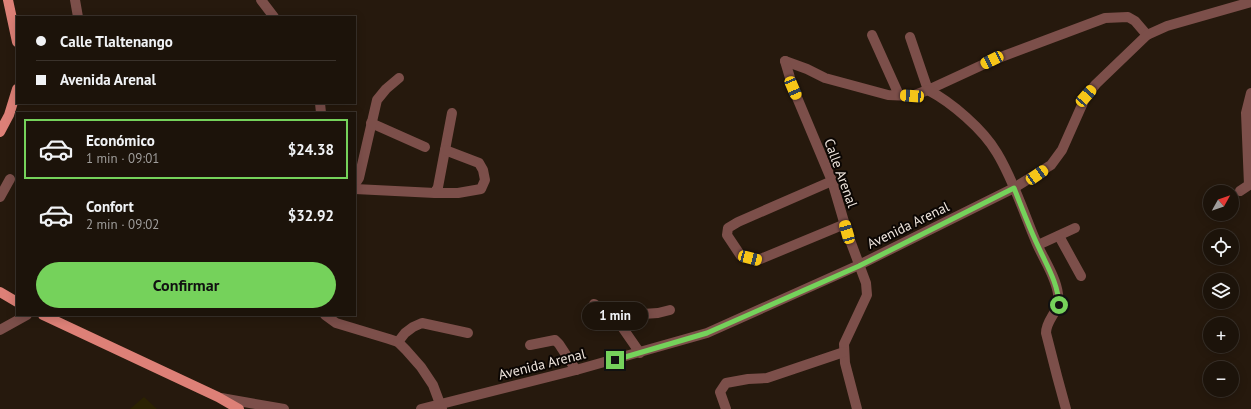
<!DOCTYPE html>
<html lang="es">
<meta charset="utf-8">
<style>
:root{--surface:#1c130a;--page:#292018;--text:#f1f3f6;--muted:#a09e9c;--line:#3a322b;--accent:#75d25b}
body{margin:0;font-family:"PT Sans",sans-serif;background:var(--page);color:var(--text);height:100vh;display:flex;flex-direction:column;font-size:15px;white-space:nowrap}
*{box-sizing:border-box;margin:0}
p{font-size:13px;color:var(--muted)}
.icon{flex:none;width:22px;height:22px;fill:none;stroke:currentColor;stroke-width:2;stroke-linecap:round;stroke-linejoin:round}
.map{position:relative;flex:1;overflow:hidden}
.panel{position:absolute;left:16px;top:112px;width:340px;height:204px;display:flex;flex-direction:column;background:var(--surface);border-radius:0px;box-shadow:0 2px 10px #0003,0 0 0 1px var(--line)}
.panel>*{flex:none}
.guide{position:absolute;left:16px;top:16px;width:340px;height:88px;border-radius:0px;box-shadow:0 2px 10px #0003,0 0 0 1px var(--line);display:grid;align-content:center;height:88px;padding:0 20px;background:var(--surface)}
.needle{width:26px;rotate:50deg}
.controls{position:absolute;left:1203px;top:185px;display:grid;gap:8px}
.controls a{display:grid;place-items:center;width:36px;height:36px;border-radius:50%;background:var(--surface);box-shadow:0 2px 10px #0003,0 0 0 1px var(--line);font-size:20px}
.end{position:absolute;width:18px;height:18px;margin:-9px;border:5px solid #75d25b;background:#111;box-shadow:0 0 0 2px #111}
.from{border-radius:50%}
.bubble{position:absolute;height:28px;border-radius:14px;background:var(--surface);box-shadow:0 2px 10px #0003,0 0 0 1px var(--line);font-size:13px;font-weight:700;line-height:28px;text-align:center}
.car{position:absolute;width:12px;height:24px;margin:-12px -6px;border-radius:5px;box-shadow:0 0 3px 1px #0007;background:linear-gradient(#f5c518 24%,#345 0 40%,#f5c518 0 76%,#345 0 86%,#f5c518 0)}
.guide b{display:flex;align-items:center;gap:14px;height:38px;font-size:15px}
.guide b+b{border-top:1px solid var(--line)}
.guide i{width:10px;height:10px;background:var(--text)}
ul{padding:7px 0 0;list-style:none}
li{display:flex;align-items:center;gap:12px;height:60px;margin:0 8px 6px;padding:0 12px;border:2px solid transparent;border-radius:0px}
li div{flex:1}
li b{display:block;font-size:15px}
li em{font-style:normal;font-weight:700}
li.selected{border-color:var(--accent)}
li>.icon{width:36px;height:36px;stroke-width:1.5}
.primary-button{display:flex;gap:8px;margin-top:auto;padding:8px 20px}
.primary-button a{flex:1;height:46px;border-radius:24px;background:var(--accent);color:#111;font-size:16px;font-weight:700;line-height:46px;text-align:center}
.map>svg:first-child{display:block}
.sand{fill:#2b2202}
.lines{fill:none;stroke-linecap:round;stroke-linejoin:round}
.minor{stroke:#7c4f4a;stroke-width:10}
.major{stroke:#dd8077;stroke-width:10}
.route{stroke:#75d25b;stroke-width:5}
.labels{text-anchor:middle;stroke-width:4;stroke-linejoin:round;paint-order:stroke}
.street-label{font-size:14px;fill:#efe5dd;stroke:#0b0603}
</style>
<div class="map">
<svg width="1251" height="409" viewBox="0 0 1251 409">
<rect width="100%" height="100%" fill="#26190d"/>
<polygon class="sand" points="144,397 157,409 130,409"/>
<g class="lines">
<g class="minor">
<polyline points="75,0 78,17"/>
<polyline points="261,0 274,17"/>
<polyline points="872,35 899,95"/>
<polyline points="910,37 928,90 993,60 1105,18 1128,17 1135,21 1147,35"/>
<path d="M785,61L807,69L825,78L888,95L912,96L928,90C951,102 983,129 997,153C1014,181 1024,214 1037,244C1044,260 1056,277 1058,294C1061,312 1046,318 1046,333L1057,376L1066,409"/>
<polyline points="785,61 793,88 832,181 847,232 866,283 867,295 844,344 845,363 857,409"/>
<polyline points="320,103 321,113"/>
<polyline points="371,123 425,147"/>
<polyline points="832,181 738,222 728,228 727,235 741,256 758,260 845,224"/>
<polyline points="355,184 359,178 377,100 386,89 399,78"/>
<polyline points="355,189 435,193 438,187 452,113"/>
<polyline points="1240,191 1249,185 1246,113 1251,93"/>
<polyline points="435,193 458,193 481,189 485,180 483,170 479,163 445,150"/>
<polyline points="0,197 10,179"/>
<polyline points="1059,236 1081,276"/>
<polyline points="1038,245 1075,228"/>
<polyline points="594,304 612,316 622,327 640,353"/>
<polyline points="325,315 336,323 389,339 398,342 406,350 421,367 433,385 442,409"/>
<polyline points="612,316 658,313 670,310"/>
<polyline points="0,330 27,315"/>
<polyline points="398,342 405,333 413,327 422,323 468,333"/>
<polyline points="530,345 555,340 559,344 576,370"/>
<polyline points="221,398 284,409"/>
<polyline points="421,409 576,370 707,333 859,265 1014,188 1051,165 1062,150 1086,96 1096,84 1147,35 1167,26 1251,2"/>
<polyline points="726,409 720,392 726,383 748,379 767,378 844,352"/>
</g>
<g class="major">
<polyline points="8,0 17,42"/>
<polyline points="0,132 9,115 17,89"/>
<polyline points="0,292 17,302"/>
<polyline points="43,315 218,397 239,409"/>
</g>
</g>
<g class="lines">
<path class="route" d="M615,360L707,333L859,266L1014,188C1022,208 1029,227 1038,246C1047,266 1058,283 1059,305"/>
</g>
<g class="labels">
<g class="street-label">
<text transform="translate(841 173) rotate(70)" y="5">Calle Arenal</text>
<text transform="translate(908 225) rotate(-26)" y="5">Avenida Arenal</text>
<text transform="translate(542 364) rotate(-14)" y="5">Avenida Arenal</text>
</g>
</g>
</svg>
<div class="controls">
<a><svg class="needle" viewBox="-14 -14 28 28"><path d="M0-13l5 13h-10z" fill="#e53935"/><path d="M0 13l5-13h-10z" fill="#a09e9c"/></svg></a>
<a><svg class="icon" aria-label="locate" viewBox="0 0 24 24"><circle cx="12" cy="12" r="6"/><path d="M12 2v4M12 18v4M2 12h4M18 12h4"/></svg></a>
<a><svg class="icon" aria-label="layers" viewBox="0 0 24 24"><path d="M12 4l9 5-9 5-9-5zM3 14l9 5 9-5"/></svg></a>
<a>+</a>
<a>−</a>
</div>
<i class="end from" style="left:1059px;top:305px"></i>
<i class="end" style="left:615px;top:360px"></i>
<div class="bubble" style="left:582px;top:302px;width:66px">1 min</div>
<i class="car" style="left:992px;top:60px;rotate:243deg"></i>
<i class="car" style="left:793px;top:88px;rotate:157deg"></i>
<i class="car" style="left:912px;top:96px;rotate:274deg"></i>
<i class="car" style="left:1086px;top:96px;rotate:41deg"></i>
<i class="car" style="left:1037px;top:175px;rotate:56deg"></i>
<i class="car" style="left:847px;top:232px;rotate:344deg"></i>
<i class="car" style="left:750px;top:258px;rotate:105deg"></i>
<div class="guide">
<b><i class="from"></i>Calle Tlaltenango</b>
<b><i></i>Avenida Arenal</b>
</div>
<section class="panel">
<ul>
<li class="selected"><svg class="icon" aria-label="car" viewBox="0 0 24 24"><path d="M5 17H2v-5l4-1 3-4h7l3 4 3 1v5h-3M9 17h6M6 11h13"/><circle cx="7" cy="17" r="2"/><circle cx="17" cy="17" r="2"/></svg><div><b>Económico</b><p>1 min · 09:01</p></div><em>$24.38</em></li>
<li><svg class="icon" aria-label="car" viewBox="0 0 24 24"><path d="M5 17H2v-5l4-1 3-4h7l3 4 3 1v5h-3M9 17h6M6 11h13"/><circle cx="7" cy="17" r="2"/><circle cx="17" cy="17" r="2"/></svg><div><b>Confort</b><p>2 min · 09:02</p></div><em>$32.92</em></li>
</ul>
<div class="primary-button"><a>Confirmar</a></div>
</section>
</div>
